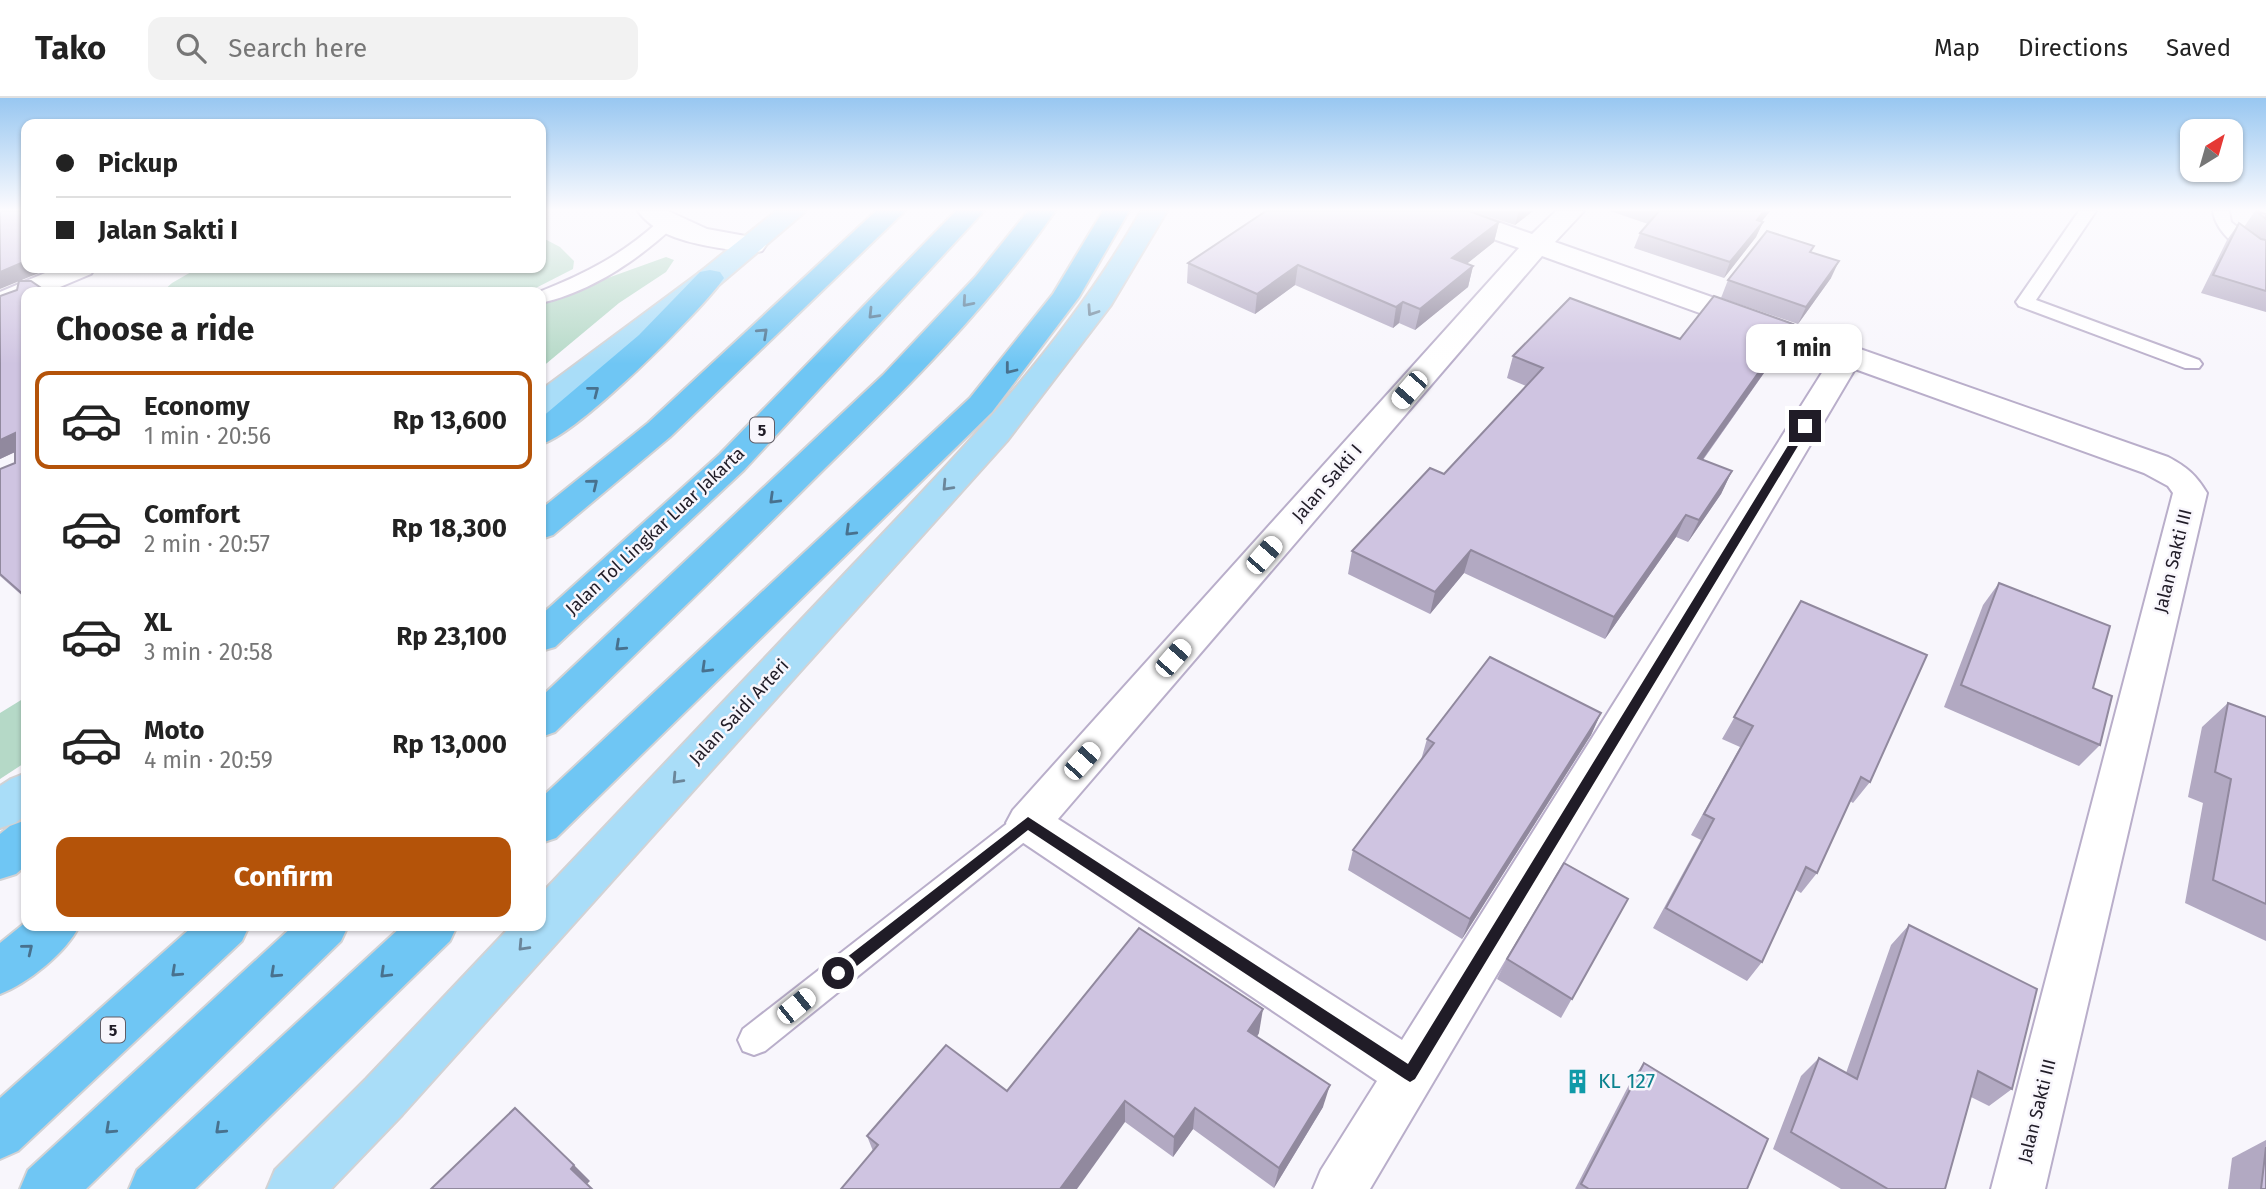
<!DOCTYPE html>
<meta charset="utf-8">
<style>
:root{--surface:#fff;--page:#f2f2f2;--text:#222;--muted:#767676;--line:#e0e0e0;--accent:#b45309}
body{margin:0;font-family:"Fira Sans",sans-serif;background:var(--page);color:var(--text);height:100vh;display:flex;flex-direction:column;font-size:26px;white-space:nowrap}
*{box-sizing:border-box;margin:0}
p{font-size:23px;color:var(--muted)}
.icon{flex:none;width:38px;height:38px;fill:none;stroke:currentColor;stroke-width:2;stroke-linecap:round;stroke-linejoin:round}
.map{position:relative;flex:1;overflow:hidden}
.sheet{position:absolute;left:21px;top:189px;width:525px;height:644px;display:flex;flex-direction:column;background:var(--surface);border-radius:14px;box-shadow:0 2px 5px #0004}
.sheet>*{flex:none}
.hud{position:absolute;left:21px;top:21px;width:525px;height:154px;border-radius:14px;box-shadow:0 2px 5px #0004;display:grid;align-content:center;height:154px;padding:0 35px;background:var(--surface)}
.needle{width:46px;rotate:37deg}
.buttons{position:absolute;left:2180px;top:21px;display:grid;gap:14px}
.buttons a{display:grid;place-items:center;width:63px;height:63px;border-radius:14px;background:var(--surface);box-shadow:0 2px 5px #0004;font-size:35px}
.end{position:absolute;width:32px;height:32px;margin:-16px;border:9px solid #201c27;background:#fff;box-shadow:0 0 0 4px #fff}
.from{border-radius:50%}
.bubble{position:absolute;height:49px;border-radius:14px;background:var(--surface);box-shadow:0 2px 5px #0004;font-size:23px;font-weight:700;line-height:49px;text-align:center}
.car{position:absolute;width:21px;height:42px;margin:-21px -10px;border-radius:9px;box-shadow:0 0 5px 2px #0007;background:linear-gradient(#fff 24%,#345 0 40%,#fff 0 76%,#345 0 86%,#fff 0)}
.hud b{display:flex;align-items:center;gap:24px;height:66px;font-size:26px}
.hud b+b{border-top:2px solid var(--line)}
.hud i{width:18px;height:18px;background:var(--text)}
ul{padding:0;list-style:none}
li{display:flex;align-items:center;gap:21px;height:98px;margin:0 14px 10px;padding:0 21px;border:4px solid transparent;border-radius:14px}
li div{flex:1}
li b{display:block;font-size:26px}
li em{font-style:normal;font-weight:700}
li.on{border-color:var(--accent)}
li>.icon{width:63px;height:63px;stroke-width:1.5}
h2{padding:0 35px;font-size:32px;line-height:84px}
.cta{display:flex;gap:14px;margin-top:auto;padding:14px 35px}
.cta a{flex:1;height:80px;border-radius:14px;background:var(--accent);color:#fff;font-size:28px;font-weight:700;line-height:80px;text-align:center}
header{display:flex;align-items:center;gap:42px;box-sizing:border-box;height:98px;padding:0 35px;background:var(--surface);border-bottom:2px solid var(--line)}
header strong{font-size:33px}
nav{display:flex;gap:38px;margin-inline-start:auto;font-size:24px}
.search{width:490px;height:63px;background:var(--page);display:flex;align-items:center;gap:18px;box-sizing:border-box;padding:0 24px;border-radius:14px;color:var(--muted);font-size:26px}
.map>svg:first-child{display:block}
.green{fill:#b5d9c7}
.lines{fill:none;stroke-linecap:round;stroke-linejoin:round}
.lane-casing{stroke:#b9aeca;stroke-width:4}
.street-casing{stroke:#b9aeca;stroke-width:4}
.primary-casing{stroke:#d2d2d4;stroke-width:4}
.highway-casing{stroke:#d2d2d4;stroke-width:4}
.lane{fill:#fff;fill-rule:evenodd}
.street{fill:#fff;fill-rule:evenodd}
.primary{fill:#a9ddf8;fill-rule:evenodd}
.highway{fill:#6fc6f4;fill-rule:evenodd}
.wall{fill:#b2a9c2}
.shaded-wall{fill:#91899e}
.building{fill:#cfc4e1;stroke:#91899e;stroke-width:2}
.oneway{stroke:#48718e}
.oneway2{stroke:#6b869a}
.route{fill:#201c27}
.labels{text-anchor:middle;stroke-width:5;stroke-linejoin:round;paint-order:stroke}
.shield{fill:#f8f6fc;stroke:#615d67;stroke-width:2}
.shield-label{font-size:16px;font-weight:bold;fill:#201c27}
.street-label{font-size:18px;fill:#201c27;stroke:#f8f6fc}
.near-culture-label{font-size:21px;fill:#0d838f;stroke:#f8f6fc;text-anchor:start}
</style>
<header>
<strong>Tako</strong>
<div class="search"><svg class="icon" aria-label="search" viewBox="0 0 24 24"><circle cx="10" cy="10" r="6"/><path d="M15 15l6 6"/></svg>Search here</div>
<nav><a>Map</a><a>Directions</a><a>Saved</a></nav>
</header>
<div class="map">
<svg width="2266" height="1091" viewBox="0 0 2266 1091">
<rect width="100%" height="100%" fill="#f8f6fc"/>
<g class="green">
<polygon points="541,139 560,149 574,163 573,171 528,194 162,194 172,185 198,170 541,170"/>
<polygon points="666,159 674,162 666,174 619,205 541,270 541,204"/>
<polygon points="26,599 26,664 0,681 0,615"/>
</g>
<g class="lines">
<defs>
<g id="lane">
<polygon points="2079,113 2096,113 2036,202 2199,262 2202,266 2199,270 2185,270 2019,208 2016,204"/>
<path d="M2213,113H2229L2231,124L2266,152V162C2244,157 2216,136 2213,113Z"/>
<path d="M666,121L672,122L674,126L672,130C636,163 590,194 541,205L539,194C585,176 624,156 660,122Z"/>
<polygon points="1028,713 1038,717 1042,725 1038,733 765,953 754,957 743,953 738,942 743,931 1018,717"/>
</g>
<g id="street">
<path d="M638,113H668L707,131L762,141L766,147L762,153L752,155C717,149 661,146 638,113Z"/>
<path d="M1427,113H1467L1532,136L1556,113H1584L1555,144L2168,359C2187,369 2196,377 2207,395L2045,1091H1991L2173,395L2168,388L2144,375L1855,271L1370,1091H1313L1321,1072L1377,983L1013,738L1006,725L1013,712L1519,150L1431,119ZM1542,158L1830,262L1402,942L1058,721Z"/>
<polygon points="57,170 95,170 91,176 48,194 26,194 26,203 0,213 0,194"/>
</g>
<g id="primary">
<polygon points="776,113 806,113 720,186 552,314 541,317 541,292 700,174"/>
<path d="M1141,113H1167L1111,207L1007,343L402,1017L331,1091H267L275,1072L366,981L511,828H541V796C645,686 750,576 854,466C959,355 1065,247 1141,113Z"/>
<polygon points="26,675 26,717 15,725 0,730 0,688 11,681"/>
</g>
<g id="highway">
<polygon points="876,113 905,113 670,339 553,437 541,441 541,411 648,325"/>
<polygon points="956,113 984,113 744,372 555,549 541,553 541,517 720,356"/>
<path d="M1028,113H1055C989,209 904,293 821,374C733,462 644,548 555,634L541,639V599L883,277L976,178Z"/>
<polygon points="1103,113 1129,113 1079,199 992,314 556,740 541,745 541,700 970,300 1053,196"/>
<path d="M710,172L720,174L724,180C701,213 576,338 541,346V320L639,237L700,174Z"/>
<polygon points="26,722 26,767 16,776 0,781 0,736 10,728"/>
<path d="M26,824V828H79C67,854 27,886 0,896V845Z"/>
<polygon points="193,828 249,828 242,843 18,1053 0,1061 0,1000"/>
<polygon points="293,828 348,828 341,843 86,1091 20,1091 28,1072"/>
<polygon points="402,828 457,828 450,843 195,1091 129,1091 137,1072"/>
</g>
</defs>
<use href="#lane" class="lane-casing"/>
<use href="#street" class="street-casing"/>
<use href="#primary" class="primary-casing"/>
<use href="#highway" class="highway-casing"/>
<use href="#lane" class="lane"/>
<use href="#street" class="street"/>
<use href="#primary" class="primary"/>
<use href="#highway" class="highway"/>
</g>
<g class="wall">
<polygon points="1471,113 1533,113 1515,127"/>
<polygon points="1610,113 1770,113 1762,123 1763,124 1756,139 1724,180 1634,150 1640,135 1648,126"/>
<polygon points="2255,113 2266,116 2266,214 2201,195 2227,142 2239,125 2244,129"/>
<polygon points="1499,124 1494,144 1466,166 1473,168 1468,189 1415,232 1399,225 1393,230 1295,187 1255,216 1187,185 1188,165"/>
<polygon points="1812,154 1831,180 1798,226 1721,200 1728,182"/>
<polygon points="26,194 26,501 0,478 0,371 15,365 15,354 0,361 0,198"/>
<polygon points="1793,226 1783,248 1703,362 1732,373 1721,396 1688,444 1676,439 1605,541 1464,475 1430,516 1348,476 1352,453 1444,376 1526,288 1507,280 1513,258 1680,241"/>
<polygon points="1999,485 2093,590 2100,647 2079,668 1944,609 1983,507"/>
<polygon points="1801,503 1870,684 1853,705 1850,703 1817,775 1801,795 1796,792 1762,864 1747,883 1653,830 1701,742 1691,737 1740,649 1722,641"/>
<polygon points="2228,605 2266,619 2266,843 2185,805 2203,705 2188,699 2202,629"/>
<polygon points="1601,615 1591,637 1462,841 1348,772 1353,752 1421,662 1427,641"/>
<polygon points="1628,801 1561,920 1497,881 1507,861"/>
<polygon points="1909,827 2012,991 1989,1008 1971,999 1945,1091 1841,1091 1773,1051 1801,978 1819,960 1846,975 1891,847"/>
<polygon points="1259,935 1257,939 1323,1009 1274,1090 1193,1031 1173,1059 1125,1024 873,1053 867,1038 1007,993"/>
<polygon points="1644,965 1747,1091 1575,1091 1631,983"/>
<polygon points="2266,1042 2266,1091 2228,1091 2232,1060"/>
</g>
<g class="shaded-wall">
<polygon points="1519,113 1533,113 1515,127"/>
<polygon points="1764,113 1770,113 1751,137 1757,122"/>
<polygon points="1499,124 1494,144 1448,181 1452,160"/>
<polygon points="1763,124 1756,139 1724,180 1730,164"/>
<polygon points="26,163 26,170 51,170 0,191 0,174"/>
<polygon points="1839,163 1831,180 1798,226 1806,209"/>
<polygon points="1298,167 1295,187 1255,216 1257,196"/>
<polygon points="1473,168 1468,189 1415,232 1420,211"/>
<polygon points="1403,204 1399,225 1393,230 1396,209"/>
<polygon points="1793,226 1783,248 1688,382 1698,360"/>
<polygon points="15,335 26,349 0,361 0,342"/>
<polygon points="1732,373 1721,396 1688,444 1699,422"/>
<polygon points="1686,417 1676,439 1605,541 1614,519"/>
<polygon points="1471,452 1464,475 1430,516 1435,494"/>
<polygon points="1601,615 1591,637 1462,841 1470,821"/>
<polygon points="1263,911 1259,935 1245,956 1248,933"/>
<polygon points="1330,987 1323,1009 1274,1090 1279,1070"/>
<polygon points="1125,1003 1125,1024 1077,1091 1060,1091"/>
<polygon points="1195,1010 1193,1031 1173,1059 1174,1039"/>
<polygon points="574,1067 590,1083 586,1087 571,1071"/>
</g>
<g class="building">
<polygon points="0,113 26,113 26,163 0,174"/>
<polygon points="1266,113 1469,113 1499,124 1452,160 1473,168 1420,211 1403,204 1396,209 1298,167 1257,196 1188,165"/>
<polygon points="1659,113 1764,113 1757,122 1763,124 1730,164 1640,135"/>
<polygon points="2256,113 2266,116 2266,121"/>
<polygon points="2239,125 2261,141 2266,142 2266,193 2213,177"/>
<polygon points="1767,133 1814,148 1810,154 1839,163 1806,209 1728,182"/>
<polygon points="19,183 31,183 47,194 26,194 26,499 0,476 0,371 15,365 15,335 0,342 0,198 17,192"/>
<polygon points="1714,198 1793,226 1698,360 1732,373 1699,422 1686,417 1614,519 1471,452 1435,494 1352,453 1430,370 1444,376 1543,270 1513,258 1570,200 1680,241"/>
<polygon points="1999,485 2110,528 2093,590 2112,598 2100,647 1961,587"/>
<polygon points="1801,503 1927,557 1870,684 1861,679 1817,775 1806,769 1762,864 1666,810 1714,721 1704,716 1753,628 1734,619"/>
<polygon points="1490,559 1601,615 1470,821 1353,752 1434,645 1427,641"/>
<polygon points="2228,605 2266,619 2266,806 2213,782 2231,681 2215,674"/>
<polygon points="1564,765 1628,801 1572,901 1507,861"/>
<polygon points="1909,827 2037,891 2012,991 1978,973 1945,1091 1888,1091 1791,1034 1819,960 1857,981"/>
<polygon points="1139,830 1263,911 1248,933 1330,987 1279,1070 1195,1010 1174,1039 1125,1003 1060,1091 841,1091 878,1047 867,1038 946,947 1007,993"/>
<polygon points="1644,965 1768,1041 1747,1091 1589,1091 1581,1086"/>
<polygon points="515,1010 574,1067 571,1071 592,1091 431,1091"/>
<polygon points="2266,1049 2266,1091 2261,1091"/>
</g>
<defs><path id="oneway-chevron" d="M-2-3.5L2.5 0L-2 3.5" fill="none" stroke-width="1.6" stroke-linecap="round" stroke-linejoin="round" transform="scale(1.75)"/></defs>
<g class="oneway">
<use href="#oneway-chevron" transform="translate(967 204) rotate(131)"/>
<use href="#oneway-chevron" transform="translate(873 216) rotate(134)"/>
<use href="#oneway-chevron" transform="translate(763 235) rotate(-43)"/>
<use href="#oneway-chevron" transform="translate(1010 271) rotate(128)"/>
<use href="#oneway-chevron" transform="translate(594 293) rotate(-38)"/>
<use href="#oneway-chevron" transform="translate(593 386) rotate(-39)"/>
<use href="#oneway-chevron" transform="translate(774 401) rotate(136)"/>
<use href="#oneway-chevron" transform="translate(850 433) rotate(136)"/>
<use href="#oneway-chevron" transform="translate(620 548) rotate(137)"/>
<use href="#oneway-chevron" transform="translate(706 570) rotate(136)"/>
<use href="#oneway-chevron" transform="translate(28 851) rotate(-39)"/>
<use href="#oneway-chevron" transform="translate(176 874) rotate(137)"/>
<use href="#oneway-chevron" transform="translate(275 875) rotate(137)"/>
<use href="#oneway-chevron" transform="translate(385 875) rotate(136)"/>
<use href="#oneway-chevron" transform="translate(110 1031) rotate(137)"/>
<use href="#oneway-chevron" transform="translate(220 1031) rotate(137)"/>
</g>
<g class="oneway2">
<use href="#oneway-chevron" transform="translate(1092 213) rotate(124)"/>
<use href="#oneway-chevron" transform="translate(947 388) rotate(133)"/>
<use href="#oneway-chevron" transform="translate(677 681) rotate(133)"/>
<use href="#oneway-chevron" transform="translate(523 848) rotate(133)"/>
</g>
<linearGradient id="sky" x2="0" y2="1"><stop stop-color="#98c7f1"/><stop offset="0.42" stop-color="#fcfbfe"/><stop offset="1" stop-color="#fcfbfe" stop-opacity="0"/></linearGradient>
<rect width="2266" height="266" fill="url(#sky)"/>
<polygon class="route" points="1805,325 1810,328 1415,981 1410,984 1405,981 1028,732 843,879 833,879 833,870 1028,719 1408,966 1800,328"/>
<defs>
<symbol id="building-bare" viewBox="-9 -9 18 18"><path d="M-4-6H4V6H1V3H-1V6H-4ZM-2.5-4.3h1.7v1.8h-1.7ZM.8-4.3h1.7v1.8H.8ZM-2.5-1h1.7V.8h-1.7ZM.8-1h1.7V.8H.8Z" fill="#0f9aa8" stroke="#f8f6fc" stroke-width="2.5" paint-order="stroke"/></symbol>
</defs>
<g fill-rule="evenodd">
<use href="#building-bare" x="1560" y="966" width="35" height="35"/>
</g>
<g class="labels">
<g class="shield">
<rect x="750" y="319.5" width="24" height="25" rx="5"/>
<rect x="101" y="919.5" width="24" height="25" rx="5"/>
</g>
<g class="shield-label">
<text x="762" y="338">5</text>
<text x="113" y="938">5</text>
</g>
<g class="street-label">
<text transform="translate(1327 385) rotate(-49)" y="6">Jalan Sakti I</text>
<text transform="translate(655 433) rotate(-43)" y="6">Jalan Tol Lingkar Luar Jakarta</text>
<text transform="translate(2173 463) rotate(-76)" y="6">Jalan Sakti III</text>
<text transform="translate(739 614) rotate(-47)" y="6">Jalan Saidi Arteri</text>
<text transform="translate(2037 1013) rotate(-76)" y="6">Jalan Sakti III</text>
</g>
<g class="near-culture-label">
<text x="1598" y="990">KL 127</text>
</g>
</g>
</svg>
<div class="buttons">
<a><svg class="needle" viewBox="-14 -14 28 28"><path d="M0-13l5 13h-10z" fill="#e53935"/><path d="M0 13l5-13h-10z" fill="#767676"/></svg></a>
</div>
<i class="end from" style="left:838px;top:875px"></i>
<i class="end" style="left:1805px;top:328px"></i>
<div class="bubble" style="left:1746px;top:226px;width:116px">1 min</div>
<i class="car" style="left:1409px;top:292px;rotate:221deg"></i>
<i class="car" style="left:1264px;top:457px;rotate:41deg"></i>
<i class="car" style="left:1173px;top:560px;rotate:41deg"></i>
<i class="car" style="left:1082px;top:663px;rotate:42deg"></i>
<i class="car" style="left:796px;top:908px;rotate:51deg"></i>
<div class="hud">
<b><i class="from"></i>Pickup</b>
<b><i></i>Jalan Sakti I</b>
</div>
<section class="sheet">
<h2>Choose a ride</h2>
<ul>
<li class="on"><svg class="icon" aria-label="car" viewBox="0 0 24 24"><path d="M5 17H2v-5l4-1 3-4h7l3 4 3 1v5h-3M9 17h6M6 11h13"/><circle cx="7" cy="17" r="2"/><circle cx="17" cy="17" r="2"/></svg><div><b>Economy</b><p>1 min · 20:56</p></div><em>Rp 13,600</em></li>
<li><svg class="icon" aria-label="car" viewBox="0 0 24 24"><path d="M5 17H2v-5l4-1 3-4h7l3 4 3 1v5h-3M9 17h6M6 11h13"/><circle cx="7" cy="17" r="2"/><circle cx="17" cy="17" r="2"/></svg><div><b>Comfort</b><p>2 min · 20:57</p></div><em>Rp 18,300</em></li>
<li><svg class="icon" aria-label="car" viewBox="0 0 24 24"><path d="M5 17H2v-5l4-1 3-4h7l3 4 3 1v5h-3M9 17h6M6 11h13"/><circle cx="7" cy="17" r="2"/><circle cx="17" cy="17" r="2"/></svg><div><b>XL</b><p>3 min · 20:58</p></div><em>Rp 23,100</em></li>
<li><svg class="icon" aria-label="car" viewBox="0 0 24 24"><path d="M5 17H2v-5l4-1 3-4h7l3 4 3 1v5h-3M9 17h6M6 11h13"/><circle cx="7" cy="17" r="2"/><circle cx="17" cy="17" r="2"/></svg><div><b>Moto</b><p>4 min · 20:59</p></div><em>Rp 13,000</em></li>
</ul>
<div class="cta"><a>Confirm</a></div>
</section>
</div>
